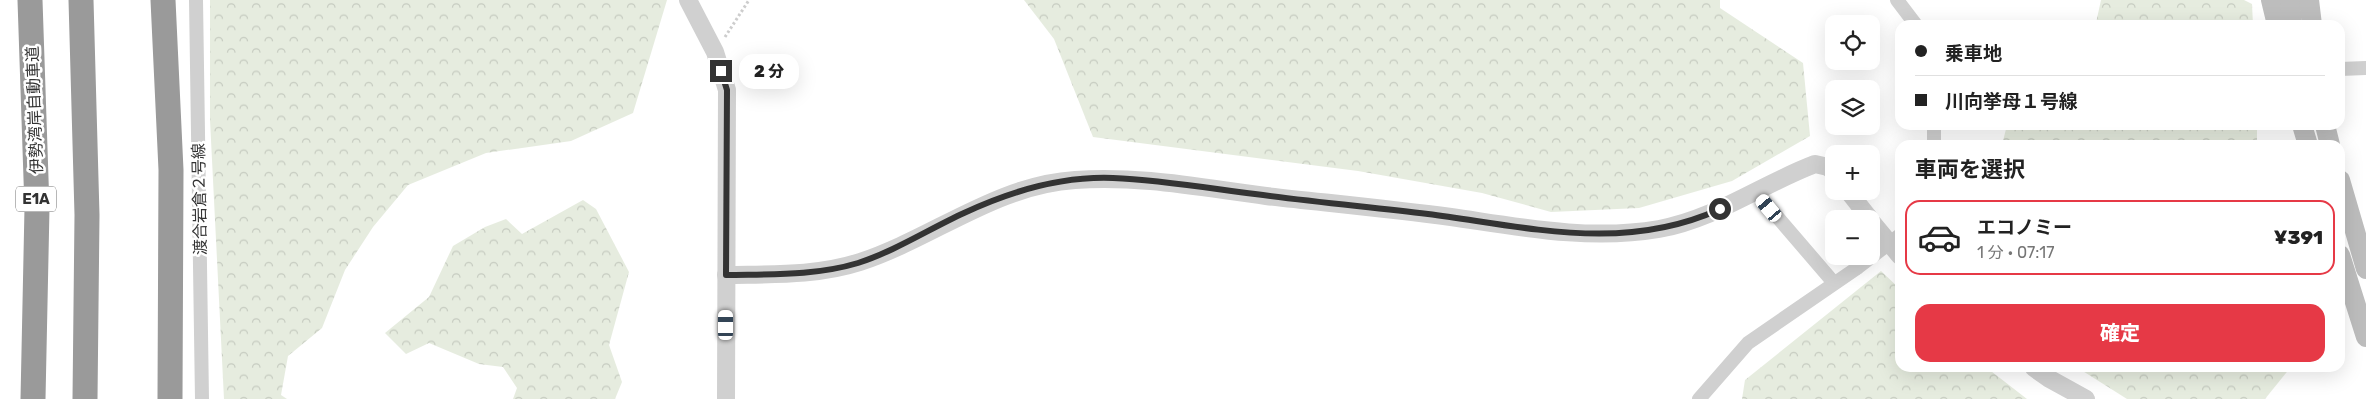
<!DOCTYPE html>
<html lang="ja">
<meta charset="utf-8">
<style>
:root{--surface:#fff;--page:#f6f6f6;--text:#222;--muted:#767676;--line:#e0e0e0;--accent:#e63946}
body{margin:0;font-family:Rubik,"Noto Sans JP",sans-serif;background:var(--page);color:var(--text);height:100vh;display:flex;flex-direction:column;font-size:19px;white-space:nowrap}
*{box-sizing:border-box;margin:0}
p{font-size:16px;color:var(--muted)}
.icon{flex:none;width:28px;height:28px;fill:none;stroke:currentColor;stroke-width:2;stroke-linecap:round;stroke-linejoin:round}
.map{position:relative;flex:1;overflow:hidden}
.drawer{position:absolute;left:1895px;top:140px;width:450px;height:232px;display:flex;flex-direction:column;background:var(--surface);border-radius:15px;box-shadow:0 5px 20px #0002}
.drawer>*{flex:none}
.guide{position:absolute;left:1895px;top:20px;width:450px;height:110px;border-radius:15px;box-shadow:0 5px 20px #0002;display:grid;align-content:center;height:110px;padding:0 20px;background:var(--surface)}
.tools{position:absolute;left:1825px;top:15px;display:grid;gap:10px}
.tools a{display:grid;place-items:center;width:55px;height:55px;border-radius:10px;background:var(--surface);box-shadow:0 5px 20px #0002;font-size:25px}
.end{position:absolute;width:22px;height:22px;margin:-11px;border:6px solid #333;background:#fff;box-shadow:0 0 0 2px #fff}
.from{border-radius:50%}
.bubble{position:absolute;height:35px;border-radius:15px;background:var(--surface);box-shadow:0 5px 20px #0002;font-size:16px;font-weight:800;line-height:35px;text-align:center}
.car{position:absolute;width:15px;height:30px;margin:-15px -8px;border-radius:6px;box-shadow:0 0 4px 1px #0007;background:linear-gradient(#fff 24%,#345 0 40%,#fff 0 76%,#345 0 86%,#fff 0)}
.guide b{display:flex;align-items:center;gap:18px;height:48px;font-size:19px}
.guide b+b{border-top:1px solid var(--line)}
.guide i{width:12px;height:12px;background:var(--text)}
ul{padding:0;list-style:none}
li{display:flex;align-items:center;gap:15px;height:75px;margin:0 10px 8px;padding:0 10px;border:2px solid var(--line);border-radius:15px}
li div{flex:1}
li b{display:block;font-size:19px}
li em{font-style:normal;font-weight:800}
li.selected{border-color:var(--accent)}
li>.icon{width:45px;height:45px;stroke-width:1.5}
h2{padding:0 20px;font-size:22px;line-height:60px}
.cta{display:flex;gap:10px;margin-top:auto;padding:10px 20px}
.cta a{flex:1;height:58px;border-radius:15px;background:var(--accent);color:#fff;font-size:20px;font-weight:800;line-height:58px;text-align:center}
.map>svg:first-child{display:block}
.forest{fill:url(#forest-crowns)}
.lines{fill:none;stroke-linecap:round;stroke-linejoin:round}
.path{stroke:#cdcdcd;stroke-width:3;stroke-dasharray:2.5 2.5;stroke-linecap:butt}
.minor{stroke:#d0d0d0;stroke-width:14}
.tertiary{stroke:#d0d0d0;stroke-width:18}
.secondary{stroke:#bdbdbd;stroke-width:20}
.motorway{stroke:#9a9a9a;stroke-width:25}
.minor-bridge{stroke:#d0d0d0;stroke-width:14}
.route{stroke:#333;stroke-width:6}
.labels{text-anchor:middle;stroke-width:5;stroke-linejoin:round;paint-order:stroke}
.shield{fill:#fff;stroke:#707070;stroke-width:1}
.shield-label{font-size:15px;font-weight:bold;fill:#333}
.street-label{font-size:16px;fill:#333;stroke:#fff}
</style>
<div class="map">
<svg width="2366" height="399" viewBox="0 0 2366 399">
<defs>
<pattern id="forest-crowns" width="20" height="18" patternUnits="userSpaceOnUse" patternTransform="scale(1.25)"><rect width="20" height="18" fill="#e6ecdf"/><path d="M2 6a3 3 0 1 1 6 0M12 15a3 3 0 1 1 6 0" fill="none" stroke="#c6cbc0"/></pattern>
</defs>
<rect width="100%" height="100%" fill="#fff"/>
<g class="forest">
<polygon points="210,0 667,0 633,113 571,141 486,153 408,185 373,227 345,270 322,328 288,356 281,395 287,399 224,399 210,120"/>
<polygon points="1024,0 1720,0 1720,8 1803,63 1810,136 1732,181 1639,208 1551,212 1482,193 1358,171 1093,137 1054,39"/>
<polygon points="2101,0 2244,0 2252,4 2253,25 2090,25 2096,23"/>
<polygon points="2007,125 2257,125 2257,145 2002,145"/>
<polygon points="583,200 596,209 629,272 609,345 622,382 615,399 513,399 517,388 503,367 479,364 429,343 406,354 385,333 429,297 453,246 485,227 506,219 522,234"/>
<polygon points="1881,271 1900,289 1900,368 1987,368 2027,399 1742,399 1745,380"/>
<polygon points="2078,368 2290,368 2265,399 2127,399"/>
</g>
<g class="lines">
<polyline class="path" points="725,37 749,0"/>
<g class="minor">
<polyline points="196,0 202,399"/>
<polyline points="1897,0 1916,25"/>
<polyline points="2340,69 2366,68"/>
<polyline points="1934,145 1934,125"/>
<polyline points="1756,192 1834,283"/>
<polyline points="1699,399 1748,343 1857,268"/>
</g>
<g class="tertiary">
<polyline points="688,0 715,52 727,90 726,399"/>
<polyline points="1848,191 1870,219"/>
<polyline points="1871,221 1900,256"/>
<path d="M726,275C771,274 817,276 860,262C933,238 996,185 1075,180C1139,175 1203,188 1266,196C1328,203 1390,209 1451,217C1520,227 1589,241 1659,229C1715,219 1762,184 1815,164L1828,167L1834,172"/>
<polyline points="2034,368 2048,378 2086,399"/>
</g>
<g class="secondary">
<polyline points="2271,0 2277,25"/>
<polyline points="2290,0 2292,25"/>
<polyline points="2309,0 2312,25"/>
<polyline points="2302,125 2308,145"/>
<polyline points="2325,125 2330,145"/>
<polyline points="2340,180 2366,269"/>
<polyline points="2340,255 2366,337"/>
</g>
<g class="motorway">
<polyline points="30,0 37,208 33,399"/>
<polyline points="81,0 87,215 85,399"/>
<polyline points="163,0 171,170 170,399"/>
</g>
<polyline class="minor-bridge" points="1857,268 1900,235"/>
</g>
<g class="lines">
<path class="route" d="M721,71L727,90L726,275C770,274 815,276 858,263C895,251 929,229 964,213C1011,191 1061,176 1113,178C1160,180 1208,188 1255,194C1313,202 1371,207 1428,214C1528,227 1624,253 1720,209"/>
</g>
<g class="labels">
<rect class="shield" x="16" y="186.5" width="40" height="25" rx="4"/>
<g class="shield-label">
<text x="36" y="204">E1A</text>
</g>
<g class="street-label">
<text transform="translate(34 110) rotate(-92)" y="6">伊勢湾岸自動車道</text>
<text transform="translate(199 199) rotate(-91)" y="6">渡合岩倉２号線</text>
</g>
</g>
</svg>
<div class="tools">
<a><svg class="icon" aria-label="locate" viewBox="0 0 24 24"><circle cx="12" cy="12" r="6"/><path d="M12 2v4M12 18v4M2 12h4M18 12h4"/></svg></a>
<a><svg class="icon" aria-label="layers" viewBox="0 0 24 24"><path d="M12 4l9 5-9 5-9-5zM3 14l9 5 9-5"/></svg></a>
<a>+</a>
<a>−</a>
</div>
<i class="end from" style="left:1720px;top:209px"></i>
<i class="end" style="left:721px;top:71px"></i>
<div class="bubble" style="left:739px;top:54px;width:60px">2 分</div>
<i class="car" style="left:1769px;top:208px;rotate:320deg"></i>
<i class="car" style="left:726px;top:325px;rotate:0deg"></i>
<div class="guide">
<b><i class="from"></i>乗車地</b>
<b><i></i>川向挙母１号線</b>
</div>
<section class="drawer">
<h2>車両を選択</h2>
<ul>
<li class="selected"><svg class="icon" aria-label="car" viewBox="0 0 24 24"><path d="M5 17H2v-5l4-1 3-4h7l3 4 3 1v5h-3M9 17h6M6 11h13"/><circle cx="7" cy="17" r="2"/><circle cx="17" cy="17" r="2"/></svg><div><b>エコノミー</b><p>1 分 · 07:17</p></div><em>¥391</em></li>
</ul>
<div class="cta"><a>確定</a></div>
</section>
</div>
